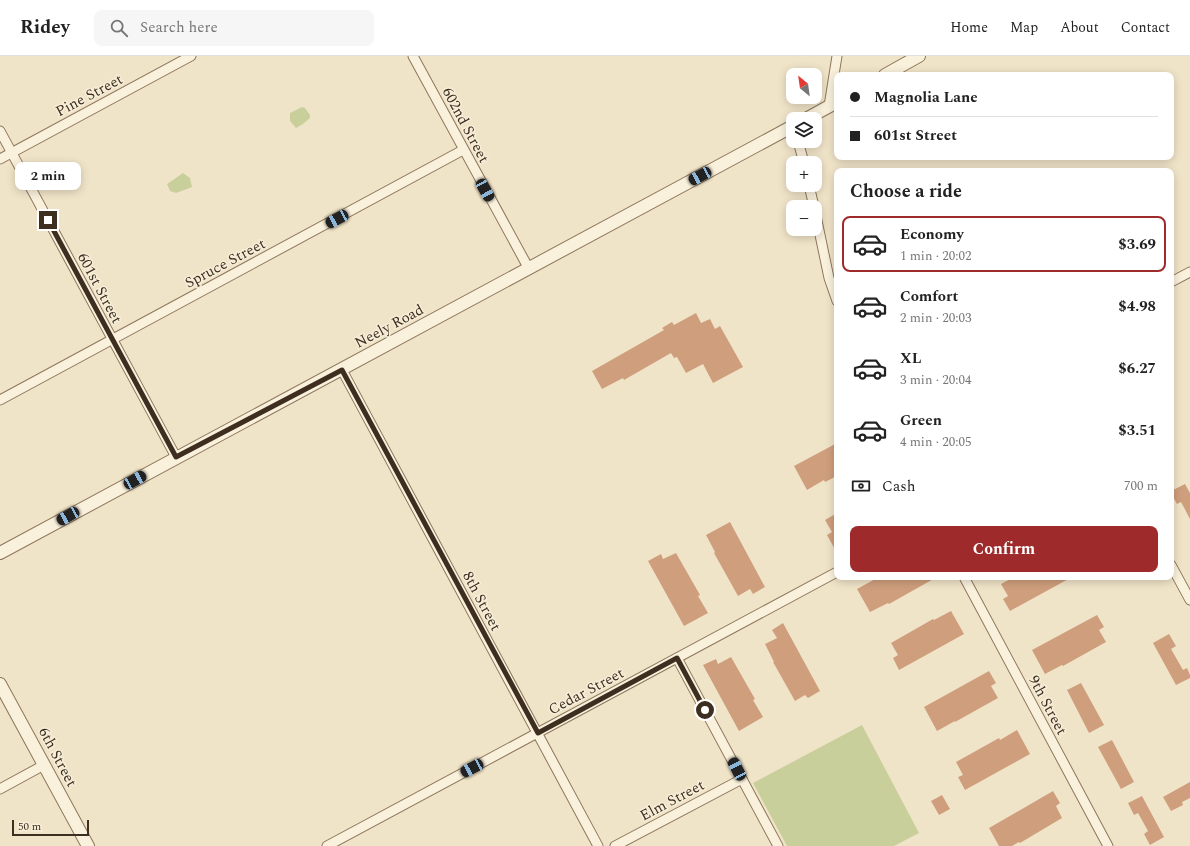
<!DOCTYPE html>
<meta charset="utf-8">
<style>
:root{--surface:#fff;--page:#f6f6f6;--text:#222;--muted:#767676;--line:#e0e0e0;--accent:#9e2a2b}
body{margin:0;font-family:Spectral,serif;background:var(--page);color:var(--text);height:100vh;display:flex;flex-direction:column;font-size:15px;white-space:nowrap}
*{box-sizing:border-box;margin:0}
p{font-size:13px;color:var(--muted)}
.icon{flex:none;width:22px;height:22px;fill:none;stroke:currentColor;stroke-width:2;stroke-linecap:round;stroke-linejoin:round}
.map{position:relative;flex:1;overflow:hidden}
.drawer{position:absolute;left:834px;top:112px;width:340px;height:412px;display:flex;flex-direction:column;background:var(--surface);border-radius:8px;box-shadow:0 2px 10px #0003}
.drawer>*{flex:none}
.top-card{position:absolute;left:834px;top:16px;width:340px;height:88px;border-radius:8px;box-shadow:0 2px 10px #0003;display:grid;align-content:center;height:88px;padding:0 16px;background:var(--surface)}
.needle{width:26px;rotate:331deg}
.controls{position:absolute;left:786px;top:12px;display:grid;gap:8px}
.controls a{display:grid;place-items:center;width:36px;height:36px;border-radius:8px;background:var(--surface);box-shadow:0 2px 10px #0003;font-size:20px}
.scale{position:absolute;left:12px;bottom:10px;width:77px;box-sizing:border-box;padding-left:4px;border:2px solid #3d2e20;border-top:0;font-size:11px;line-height:14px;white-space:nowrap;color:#3d2e20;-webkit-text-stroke:3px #f7eed8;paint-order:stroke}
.end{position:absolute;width:18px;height:18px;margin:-9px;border:5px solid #3d2e20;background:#fff;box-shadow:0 0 0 2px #fff}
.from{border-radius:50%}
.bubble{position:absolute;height:28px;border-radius:8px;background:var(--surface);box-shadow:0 2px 10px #0003;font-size:13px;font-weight:700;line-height:28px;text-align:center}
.car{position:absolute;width:12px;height:24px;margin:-12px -6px;border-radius:5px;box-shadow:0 0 3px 1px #0007;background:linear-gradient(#222 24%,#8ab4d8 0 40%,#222 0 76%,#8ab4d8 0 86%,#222 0)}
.top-card b{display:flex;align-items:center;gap:14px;height:38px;font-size:15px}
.top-card b+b{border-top:1px solid var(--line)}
.top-card i{width:10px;height:10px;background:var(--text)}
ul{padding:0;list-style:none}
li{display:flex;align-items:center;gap:12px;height:56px;margin:0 8px 6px;padding:0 8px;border:2px solid transparent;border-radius:8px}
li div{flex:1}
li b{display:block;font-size:15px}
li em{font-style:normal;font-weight:700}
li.current{border-color:var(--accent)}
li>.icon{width:36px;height:36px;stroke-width:1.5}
h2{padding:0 16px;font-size:18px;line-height:48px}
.pay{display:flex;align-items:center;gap:10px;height:44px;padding:0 16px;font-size:15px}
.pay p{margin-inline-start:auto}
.cta{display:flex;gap:8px;margin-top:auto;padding:8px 16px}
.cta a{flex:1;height:46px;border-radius:8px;background:var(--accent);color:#fff;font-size:16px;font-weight:700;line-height:46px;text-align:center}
header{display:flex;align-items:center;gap:24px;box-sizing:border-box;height:56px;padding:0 20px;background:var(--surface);border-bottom:1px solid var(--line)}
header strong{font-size:19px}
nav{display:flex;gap:22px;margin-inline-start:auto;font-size:14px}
.search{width:280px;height:36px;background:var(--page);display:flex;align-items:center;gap:10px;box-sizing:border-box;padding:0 14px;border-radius:8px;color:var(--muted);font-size:15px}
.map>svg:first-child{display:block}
.green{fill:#c9cf9b}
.building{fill:#cf9f7d}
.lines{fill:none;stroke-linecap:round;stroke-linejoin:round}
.minor-casing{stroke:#8d765c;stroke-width:11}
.tertiary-casing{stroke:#8d765c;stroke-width:14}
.minor{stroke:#faf1dc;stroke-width:9}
.tertiary{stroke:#faf1dc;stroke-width:12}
.route{stroke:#3d2e20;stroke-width:5}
.labels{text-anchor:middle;stroke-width:3;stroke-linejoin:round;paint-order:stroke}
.street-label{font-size:15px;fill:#3d2e20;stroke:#f7eed8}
</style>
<header>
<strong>Ridey</strong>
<div class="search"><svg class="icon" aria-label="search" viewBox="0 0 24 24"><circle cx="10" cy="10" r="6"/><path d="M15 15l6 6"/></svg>Search here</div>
<nav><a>Home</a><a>Map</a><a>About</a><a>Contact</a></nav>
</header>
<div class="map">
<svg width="1190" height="790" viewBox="0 0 1190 790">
<rect width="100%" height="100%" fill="#f0e4c8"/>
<g class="green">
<polygon points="302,51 305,52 310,59 310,62 303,68 296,72 290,65 290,57"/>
<polygon points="183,117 190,122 192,131 176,137 170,135 167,128"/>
<polygon points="862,669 919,777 894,790 787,790 753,727"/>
</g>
<g class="building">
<polygon points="696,257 701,267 710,263 715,273 720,270 743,311 713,327 703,308 686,317 677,301 674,302 671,297 624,324 623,322 602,333 592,315 664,274 662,272 672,266 674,269"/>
<polygon points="837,387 837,420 825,426 824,424 807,434 794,410"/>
<polygon points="1185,428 1190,437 1190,463 1181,446 1177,448 1171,437 1171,435"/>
<polygon points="837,457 837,497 827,479 832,476 825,464"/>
<polygon points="730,466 765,531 753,538 750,533 738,540 714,497 715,496 706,479"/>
<polygon points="676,497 700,539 698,540 708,557 684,570 648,505 661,498 663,503"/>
<polygon points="879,521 937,521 889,548 888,547 870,556 857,533"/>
<polygon points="1014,521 1072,521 1010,555 1003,543 1008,540 1001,528"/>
<polygon points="951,555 964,578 899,614 893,602 898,599 891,587 933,563 934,564"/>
<polygon points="1097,559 1104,571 1099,574 1106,586 1063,610 1062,609 1045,618 1032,594"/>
<polygon points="783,567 820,635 808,642 805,639 795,645 773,606 774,606 765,588 777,582 772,574"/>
<polygon points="1169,578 1176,590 1171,593 1183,614 1187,612 1190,619 1190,622 1176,629 1153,587"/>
<polygon points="731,601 755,643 753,644 763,661 739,675 703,609 716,603 718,608"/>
<polygon points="989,615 996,627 991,630 998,642 955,666 955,665 937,675 924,651"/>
<polygon points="1081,627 1104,669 1089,677 1067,634"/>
<polygon points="1017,674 1030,698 965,734 958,721 963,719 956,706 999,682 1000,684"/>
<polygon points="1112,684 1134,726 1121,733 1098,691"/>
<polygon points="1190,726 1190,742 1182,746 1183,749 1171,755 1163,741"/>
<polygon points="1053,735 1060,747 1056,750 1062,762 1020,787 1019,786 1012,790 999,790 989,772"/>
<polygon points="942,739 950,753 939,759 931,745"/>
<polygon points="1142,740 1164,781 1150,789 1144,778 1148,775 1138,757 1134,759 1128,747"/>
</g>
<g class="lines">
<defs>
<g id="minor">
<polyline points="413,0 529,213"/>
<polyline points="829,50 837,0"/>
<polyline points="0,75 176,401"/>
<polyline points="798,85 804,107"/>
<polyline points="0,103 191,0"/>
<polyline points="809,129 814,151"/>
<polyline points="815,155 829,222 837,245"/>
<polyline points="1171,226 1190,216"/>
<polyline points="342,314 598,790"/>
<polyline points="0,344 463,94"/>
<polyline points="1171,509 1190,544"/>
<polyline points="964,521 1108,790"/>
<polyline points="677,602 778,790"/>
<polyline points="0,733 44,709"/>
<polyline points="327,790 837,516"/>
<polyline points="615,790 742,723"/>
</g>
<g id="tertiary">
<polyline points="885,19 919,0"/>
<polyline points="806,63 837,46"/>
<polyline points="0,497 793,70"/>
<polyline points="0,628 88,790"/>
</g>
</defs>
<use href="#minor" class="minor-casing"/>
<use href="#tertiary" class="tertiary-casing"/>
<use href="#minor" class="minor"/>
<use href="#tertiary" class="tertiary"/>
</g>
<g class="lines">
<polyline class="route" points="48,164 176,401 342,314 538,677 677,602 705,654"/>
</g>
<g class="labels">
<g class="street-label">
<text transform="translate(89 39) rotate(-28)" y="5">Pine Street</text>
<text transform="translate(466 69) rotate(62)" y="5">602nd Street</text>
<text transform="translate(225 207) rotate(-28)" y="5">Spruce Street</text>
<text transform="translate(100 232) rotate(62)" y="5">601st Street</text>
<text transform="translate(389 270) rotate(-28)" y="5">Neely Road</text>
<text transform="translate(482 545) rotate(62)" y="5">8th Street</text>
<text transform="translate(586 635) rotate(-28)" y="5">Cedar Street</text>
<text transform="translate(1048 649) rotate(62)" y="5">9th Street</text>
<text transform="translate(58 701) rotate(62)" y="5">6th Street</text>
<text transform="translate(672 744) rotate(-28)" y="5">Elm Street</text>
</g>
</g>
</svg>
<div class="controls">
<a><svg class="needle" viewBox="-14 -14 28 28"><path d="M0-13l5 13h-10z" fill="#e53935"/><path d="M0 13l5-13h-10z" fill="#767676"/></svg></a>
<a><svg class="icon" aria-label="layers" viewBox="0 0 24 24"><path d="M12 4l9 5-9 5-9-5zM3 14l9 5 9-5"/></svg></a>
<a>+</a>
<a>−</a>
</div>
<div class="scale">50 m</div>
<i class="end from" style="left:705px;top:654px"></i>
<i class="end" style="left:48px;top:164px"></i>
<div class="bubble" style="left:15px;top:106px;width:66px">2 min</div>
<i class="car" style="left:700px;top:120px;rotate:242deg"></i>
<i class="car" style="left:485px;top:134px;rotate:151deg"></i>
<i class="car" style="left:337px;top:163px;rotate:242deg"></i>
<i class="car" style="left:135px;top:424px;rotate:61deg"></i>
<i class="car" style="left:68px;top:460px;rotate:241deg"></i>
<i class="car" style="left:472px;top:712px;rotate:242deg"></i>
<i class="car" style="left:737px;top:713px;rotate:333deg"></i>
<div class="top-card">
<b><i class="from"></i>Magnolia Lane</b>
<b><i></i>601st Street</b>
</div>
<section class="drawer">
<h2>Choose a ride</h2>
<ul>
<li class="current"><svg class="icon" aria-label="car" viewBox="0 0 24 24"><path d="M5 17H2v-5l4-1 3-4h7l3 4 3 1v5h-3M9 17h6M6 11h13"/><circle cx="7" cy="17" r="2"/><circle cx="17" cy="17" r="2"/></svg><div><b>Economy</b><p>1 min · 20:02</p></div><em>$3.69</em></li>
<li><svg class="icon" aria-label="car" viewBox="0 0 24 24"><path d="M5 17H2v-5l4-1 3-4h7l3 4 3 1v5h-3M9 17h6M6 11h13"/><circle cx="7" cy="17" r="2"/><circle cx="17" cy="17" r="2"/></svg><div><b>Comfort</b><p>2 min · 20:03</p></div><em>$4.98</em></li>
<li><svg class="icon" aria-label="car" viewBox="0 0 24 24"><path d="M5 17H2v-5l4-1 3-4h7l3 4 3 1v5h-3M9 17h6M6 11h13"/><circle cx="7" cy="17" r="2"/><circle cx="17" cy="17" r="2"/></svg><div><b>XL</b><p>3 min · 20:04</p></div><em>$6.27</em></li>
<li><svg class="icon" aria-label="car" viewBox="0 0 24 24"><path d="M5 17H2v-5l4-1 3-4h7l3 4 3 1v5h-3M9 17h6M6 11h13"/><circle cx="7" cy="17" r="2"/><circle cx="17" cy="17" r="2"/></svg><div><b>Green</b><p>4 min · 20:05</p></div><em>$3.51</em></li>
</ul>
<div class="pay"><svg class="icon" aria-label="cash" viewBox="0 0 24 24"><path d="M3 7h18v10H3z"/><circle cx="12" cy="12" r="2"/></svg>Cash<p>700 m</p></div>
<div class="cta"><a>Confirm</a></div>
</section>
</div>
